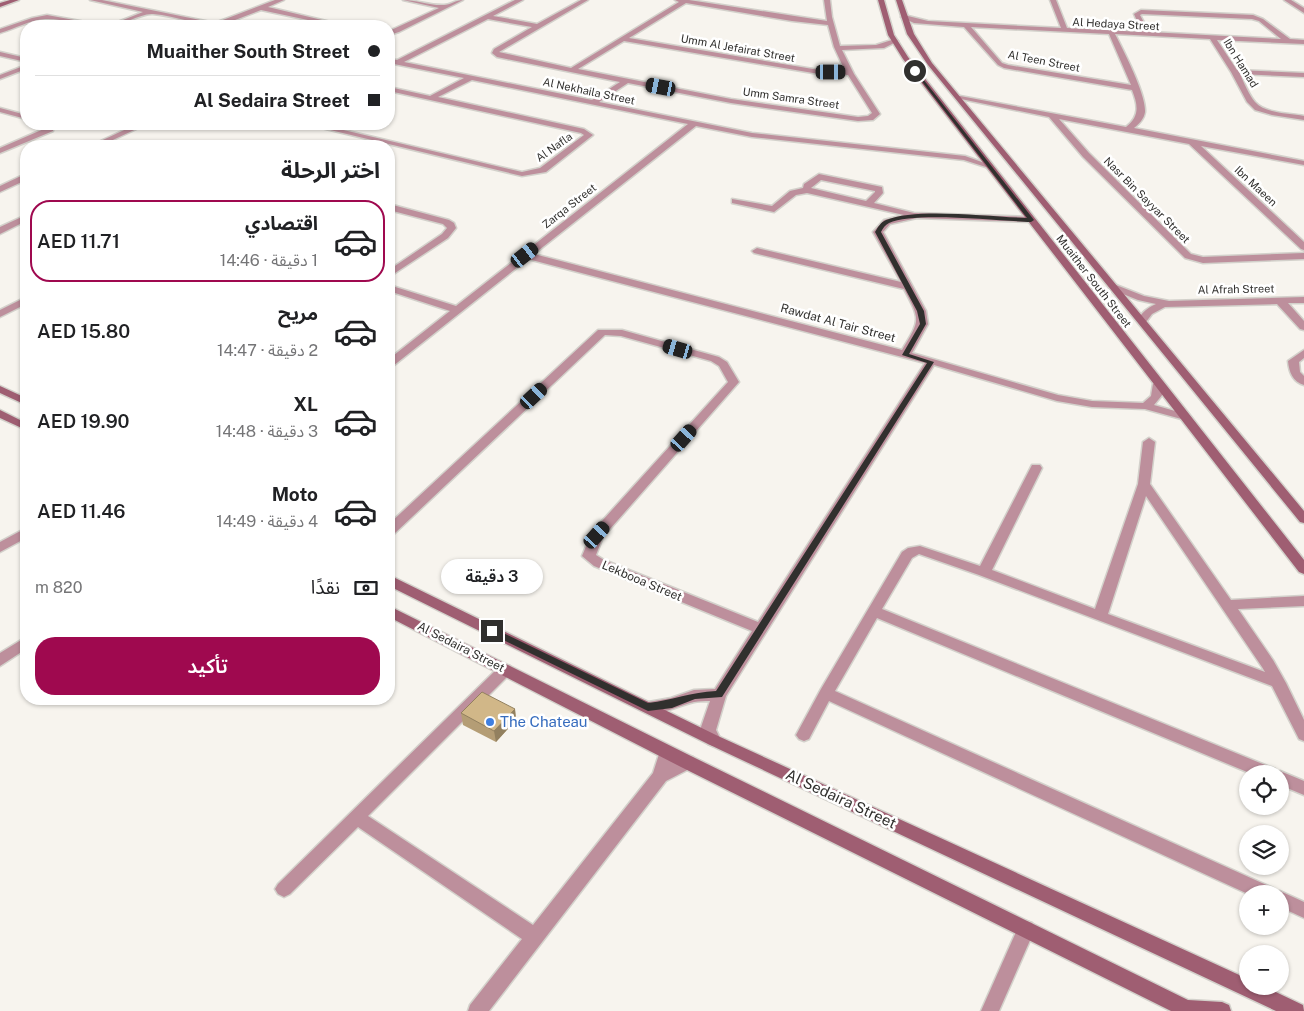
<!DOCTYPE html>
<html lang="ar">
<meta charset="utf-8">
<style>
:root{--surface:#fff;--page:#f2f2f2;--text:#202124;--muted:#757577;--line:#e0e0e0;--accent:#9f094f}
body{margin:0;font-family:"Public Sans","Noto Sans Arabic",sans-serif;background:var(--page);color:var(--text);direction:rtl;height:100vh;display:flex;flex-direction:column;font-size:19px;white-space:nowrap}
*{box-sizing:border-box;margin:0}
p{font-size:16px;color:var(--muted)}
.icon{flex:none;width:28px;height:28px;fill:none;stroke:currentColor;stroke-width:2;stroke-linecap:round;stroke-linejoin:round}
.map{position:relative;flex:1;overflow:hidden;direction:ltr}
.side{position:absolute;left:20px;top:140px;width:375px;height:565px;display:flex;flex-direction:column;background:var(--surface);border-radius:20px;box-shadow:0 1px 4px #0004;direction:rtl}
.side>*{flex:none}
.top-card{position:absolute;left:20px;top:20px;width:375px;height:110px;border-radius:20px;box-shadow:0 1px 4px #0004;direction:rtl;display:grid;align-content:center;height:110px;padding:0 15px;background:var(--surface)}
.tools{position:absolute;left:1239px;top:765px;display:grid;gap:10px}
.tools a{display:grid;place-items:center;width:50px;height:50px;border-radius:50%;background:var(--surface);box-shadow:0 1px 4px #0004;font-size:25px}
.end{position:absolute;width:22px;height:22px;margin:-11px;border:6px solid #31302e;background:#fff;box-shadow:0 0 0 2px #fff}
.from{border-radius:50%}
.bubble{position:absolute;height:35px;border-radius:18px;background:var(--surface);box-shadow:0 1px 4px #0004;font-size:16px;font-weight:600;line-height:35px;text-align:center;direction:rtl}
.car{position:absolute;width:15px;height:30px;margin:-15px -8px;border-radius:6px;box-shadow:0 0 4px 1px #0007;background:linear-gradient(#222 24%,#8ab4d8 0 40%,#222 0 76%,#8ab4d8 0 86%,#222 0)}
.top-card b{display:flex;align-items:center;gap:18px;height:48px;font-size:19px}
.top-card b+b{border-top:1px solid var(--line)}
.top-card i{width:12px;height:12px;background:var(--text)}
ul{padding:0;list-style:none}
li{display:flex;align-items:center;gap:15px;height:82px;margin:0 10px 8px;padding:0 5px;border:2px solid transparent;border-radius:20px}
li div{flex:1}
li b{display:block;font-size:19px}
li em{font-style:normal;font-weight:600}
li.current{border-color:var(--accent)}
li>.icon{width:45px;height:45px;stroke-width:1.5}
h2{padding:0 15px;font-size:22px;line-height:60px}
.pay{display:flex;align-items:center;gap:12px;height:55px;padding:0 15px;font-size:19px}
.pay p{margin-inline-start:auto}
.action{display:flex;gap:10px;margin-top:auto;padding:10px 15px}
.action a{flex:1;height:58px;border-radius:20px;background:var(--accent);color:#fff;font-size:20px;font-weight:600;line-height:58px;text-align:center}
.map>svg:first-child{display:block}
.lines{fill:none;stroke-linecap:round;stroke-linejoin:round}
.street-casing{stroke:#d3d1cb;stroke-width:3}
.secondary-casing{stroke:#d3d1cb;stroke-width:3}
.street{fill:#bd8f9c;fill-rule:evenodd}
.secondary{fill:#9f5e72;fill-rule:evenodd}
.wall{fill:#b49d75}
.shaded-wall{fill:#92805f}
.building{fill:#d1b788;stroke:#92805f}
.route{fill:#31302e}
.shop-dot{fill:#3f7fe0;stroke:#fff;stroke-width:2}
.labels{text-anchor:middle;stroke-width:5;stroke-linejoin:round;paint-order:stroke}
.far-street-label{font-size:11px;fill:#31302e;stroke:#fff}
.street-label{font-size:12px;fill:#31302e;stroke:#fff}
.near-shop-label{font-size:15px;fill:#366cbe;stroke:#fff;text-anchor:start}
.near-street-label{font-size:15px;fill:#31302e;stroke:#fff}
</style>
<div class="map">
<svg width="1304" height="1011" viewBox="0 0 1304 1011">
<rect width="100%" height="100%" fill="#f7f4ee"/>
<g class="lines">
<defs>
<g id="street">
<path d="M90,0H102L215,23L275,0H284L268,7L347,26H336L261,10L222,25L223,26C199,26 177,16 153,14C140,13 123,26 108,26L143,12Z"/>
<path d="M403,0C416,0 431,6 444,5C450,5 456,0 463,0L399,32L389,35V31L439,8Z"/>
<path d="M515,0H523L493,16L537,24L581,0H588L499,52L571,68L679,2L675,0H689L827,21L824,0H830L832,17L840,46L876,45L895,39L898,41L884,48L842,50L854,74L880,114L873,120L858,121L731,103L628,83L599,102L752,133L965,156L993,166L989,168L964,160L752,137L696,126L534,254L902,350C920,320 921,321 904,289L754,253L752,251L757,248L901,282L873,232L884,220L904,215L807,193L796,195L774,212L732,203V199L772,206L790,191L803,188L804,184L819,174L882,187L883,193L874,203L914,213L1031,217L1035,220L1034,222L917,218L890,224L883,232L926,311L928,324L912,353L1058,395L1092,401L1143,403L1151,396L1153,384L1158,381L1163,384V394L1154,405L1189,415L1191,417L1185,420L1145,409L1092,407L1057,401L934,365L726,696L716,730L721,740L718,744L713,746L708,744L700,730L710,701C704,701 699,701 694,702C677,706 660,717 643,711L640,707L643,703L671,698L694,690L715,689L752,631L594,566L582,556L592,532L728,382L719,366L711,361L621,336L605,335L394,534L389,535V524L598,330H622L719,357L727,362L739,382L603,537L596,555L604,560L758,622L925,363L528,259L393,366L389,367V359L450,311L389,291V285L456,306L688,124L472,80L438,97L584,129L593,135L546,172L522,176L305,124H318L522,172L540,168L584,135L581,133L389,91V87L430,96L464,78L389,63V59L397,60ZM686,3L792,21L828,25L834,47L845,71L813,69L629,38ZM488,19L532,27L494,49L492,53L497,57L620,82L592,100L404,62ZM624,41L813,73L848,75L872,113L868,116L858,117L731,99L578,69ZM821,180L875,191V192L866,201L811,188Z"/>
<path d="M1050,0H1056L1067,28L1142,32L1134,14L1141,10L1253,15L1263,19L1290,39L1304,40V44L1217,40L1237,70L1304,73V77L1240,74C1244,83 1249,95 1255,102C1266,114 1289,113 1304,116V120L1272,115L1255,110L1247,102L1231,72L1210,39L1115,34C1124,52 1146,94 1145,112C1144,119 1139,124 1134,128L1304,161V165L1201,146L1304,242V250L1301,249L1189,144L1059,119L1089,153L1191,254L1203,257L1304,253V259L1203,263L1185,258L1083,157L1049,117L956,98L960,96L1126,127C1140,116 1138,105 1132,90L1004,68L998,65L964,27L914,23L901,17L904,15L928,21L1061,28ZM1142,14L1252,19L1259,21L1281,39L1149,32L1140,15ZM971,27L1109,34L1131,85L1008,65L1002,63Z"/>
<polygon points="1284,0 1291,0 1304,8 1304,13"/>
<path d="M47,15L96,24L99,26C81,27 63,18 45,19C29,20 15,29 0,33V29L32,18Z"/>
<polygon points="0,52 26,58 26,62 0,56"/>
<polygon points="26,65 26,69 0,79 0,75"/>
<polygon points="0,108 26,115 26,119 0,112"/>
<polygon points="45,124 53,124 53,131 0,153 0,148 46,128"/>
<polygon points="137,124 147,124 100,146 90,146"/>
<polygon points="23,175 26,175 26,180 0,192 0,186"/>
<polygon points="389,204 449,220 454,223 456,228 448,238 389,277 389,270 442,234 447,228 443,224 389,210"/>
<polygon points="26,215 26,221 0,234 0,227"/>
<path d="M1116,285L1144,296L1169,301L1304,297V303H1288L1304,321V330L1300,329L1277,304L1165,307L1152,314L1146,322L1142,323L1137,320C1143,312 1147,308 1156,304L1138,300L1113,290L1111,288Z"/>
<polygon points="26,297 26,304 0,317 0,310"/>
<path d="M1304,350V358L1299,362L1300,372L1304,376V385C1293,382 1289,372 1288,361Z"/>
<path d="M1149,438L1155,442L1150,484L1231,600L1304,596V606L1238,609L1273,660L1286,683L1304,720V741L1299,739L1272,686L979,575L919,554L912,558L882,609L1275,769L1276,773L1280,771L1304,781V795L1280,785V774H1252L877,618L835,691L1273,888L1275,893L1280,891L1304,902V918L1280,907V894H1248L829,701L809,739L804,741L799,739L796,735L821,689L902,552L908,548L920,546L980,566L1032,465H1040L1042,468L992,570L1095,609L1138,484L1143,442ZM1146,496L1262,667L1265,672L1108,614Z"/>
<polygon points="26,528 26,538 0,552 0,542"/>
<polygon points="26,637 26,649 0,666 0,653"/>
<polygon points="505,665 510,666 512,670 510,674 368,816 533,925 653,773 661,748 667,746 673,748 675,752 672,762 687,756 693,757 695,762 693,767 666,781 489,1011 468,1011 470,1005 522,939 358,827 290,894 284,897 278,894 275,889 278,884 500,666"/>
<polygon points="1026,921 1032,923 1035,929 999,1011 981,1011 1020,923"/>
</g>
<g id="secondary">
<polygon points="10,0 19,0 0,7 0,3"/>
<polygon points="878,0 884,0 894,35 908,57 1304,560 1304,574 1299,572 903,59 888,35"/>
<polygon points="896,0 902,0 914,34 932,63 1304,511 1304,523 1300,522 928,65 907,34"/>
<polygon points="0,386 26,398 26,405 0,393"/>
<polygon points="0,410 26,423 26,430 0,418"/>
<polygon points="389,575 718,736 1248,979 1248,986 1263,986 1303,1005 1304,1011 1276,1011 708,744 389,586"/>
<polygon points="389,606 693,757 1188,1000 1222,1002 1229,1005 1231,1011 1171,1011 681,767 389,617"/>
</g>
</defs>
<use href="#street" class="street-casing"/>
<use href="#secondary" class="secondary-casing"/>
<use href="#street" class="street"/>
<use href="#secondary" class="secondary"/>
</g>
<polygon class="wall" points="515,709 516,720 496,742 463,725 461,713"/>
<polygon class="shaded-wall" points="515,709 516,720 496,742 494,731"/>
<polygon class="building" points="482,692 515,709 494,731 461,713"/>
<path class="route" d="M913,70H916L1034,220L1031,222C1000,221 914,211 889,223C885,225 883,228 881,232L924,311L926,324L909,354L934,362L722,697L695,699L672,708L648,711L489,633V629H495L648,703C673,700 691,692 716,691L927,363L902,355L920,324L917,311L875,232C878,227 881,222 886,220C916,207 992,217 1027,218Z"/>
<circle class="shop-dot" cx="490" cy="722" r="5"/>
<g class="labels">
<g class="far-street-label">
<text transform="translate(1116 24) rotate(3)" y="4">Al Hedaya Street</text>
<text transform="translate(738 48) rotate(10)" y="4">Umm Al Jefairat Street</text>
<text transform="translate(1044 61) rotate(11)" y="4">Al Teen Street</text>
<text transform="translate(1241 63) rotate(58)" y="4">Ibn Hamad</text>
<text transform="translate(589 91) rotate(12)" y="4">Al Nekhaila Street</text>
<text transform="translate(791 98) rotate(8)" y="4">Umm Samra Street</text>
<text transform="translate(554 147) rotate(-35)" y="4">Al Nafla</text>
<text transform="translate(1256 186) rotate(43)" y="4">Ibn Maeen</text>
<text transform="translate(1147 200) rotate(45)" y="4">Nasr Bin Sayyar Street</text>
<text transform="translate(569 206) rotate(-38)" y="4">Zarqa Street</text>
<text transform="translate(1094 281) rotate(52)" y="4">Muaither South Street</text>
<text transform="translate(1236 289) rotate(-1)" y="4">Al Afrah Street</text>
</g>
<g class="street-label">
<text transform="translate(838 323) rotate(15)" y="4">Rawdat Al Tair Street</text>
<text transform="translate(642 581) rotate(23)" y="4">Lekbooa Street</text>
<text transform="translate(461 647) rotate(27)" y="4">Al Sedaira Street</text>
</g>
<g class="near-shop-label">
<text x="500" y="727">The Chateau</text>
</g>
<g class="near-street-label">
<text transform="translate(841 799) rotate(25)" y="5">Al Sedaira Street</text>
</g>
</g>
</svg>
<div class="tools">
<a><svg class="icon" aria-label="locate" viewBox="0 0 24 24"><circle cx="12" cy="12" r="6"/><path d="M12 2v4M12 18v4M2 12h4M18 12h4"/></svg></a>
<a><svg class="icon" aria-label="layers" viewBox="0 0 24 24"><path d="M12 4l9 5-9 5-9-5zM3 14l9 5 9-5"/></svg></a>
<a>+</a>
<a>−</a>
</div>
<i class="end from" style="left:915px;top:71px"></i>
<i class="end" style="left:492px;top:631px"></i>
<div class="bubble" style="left:441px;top:559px;width:102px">3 دقيقة</div>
<i class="car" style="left:831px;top:72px;rotate:90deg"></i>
<i class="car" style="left:661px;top:87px;rotate:281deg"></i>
<i class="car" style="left:525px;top:255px;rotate:52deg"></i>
<i class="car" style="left:678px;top:349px;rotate:286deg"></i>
<i class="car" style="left:534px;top:396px;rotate:47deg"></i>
<i class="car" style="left:684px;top:438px;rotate:42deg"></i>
<i class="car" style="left:597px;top:535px;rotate:42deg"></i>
<div class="top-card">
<b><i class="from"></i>Muaither South Street</b>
<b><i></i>Al Sedaira Street</b>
</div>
<section class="side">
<h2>اختر الرحلة</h2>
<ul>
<li class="current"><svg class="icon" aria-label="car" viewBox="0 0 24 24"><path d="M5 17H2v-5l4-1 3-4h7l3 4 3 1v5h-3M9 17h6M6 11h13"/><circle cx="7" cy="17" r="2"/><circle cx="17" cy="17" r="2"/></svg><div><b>اقتصادي</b><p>1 دقيقة · 14:46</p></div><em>AED 11.71</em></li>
<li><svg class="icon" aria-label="car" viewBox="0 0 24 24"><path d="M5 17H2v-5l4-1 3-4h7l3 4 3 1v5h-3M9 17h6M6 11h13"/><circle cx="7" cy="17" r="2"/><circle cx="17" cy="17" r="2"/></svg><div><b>مريح</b><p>2 دقيقة · 14:47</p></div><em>AED 15.80</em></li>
<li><svg class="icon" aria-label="car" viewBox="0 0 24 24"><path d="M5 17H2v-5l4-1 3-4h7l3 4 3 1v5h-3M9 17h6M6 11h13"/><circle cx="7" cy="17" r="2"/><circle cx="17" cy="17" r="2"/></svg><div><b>XL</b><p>3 دقيقة · 14:48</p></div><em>AED 19.90</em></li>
<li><svg class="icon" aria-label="car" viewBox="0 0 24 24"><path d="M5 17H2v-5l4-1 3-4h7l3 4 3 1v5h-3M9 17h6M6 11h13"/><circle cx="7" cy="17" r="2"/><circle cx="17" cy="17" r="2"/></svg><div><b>Moto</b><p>4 دقيقة · 14:49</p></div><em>AED 11.46</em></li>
</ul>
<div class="pay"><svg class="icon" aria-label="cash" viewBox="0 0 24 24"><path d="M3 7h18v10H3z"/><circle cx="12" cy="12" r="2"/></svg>نقدًا<p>820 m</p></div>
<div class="action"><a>تأكيد</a></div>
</section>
</div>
